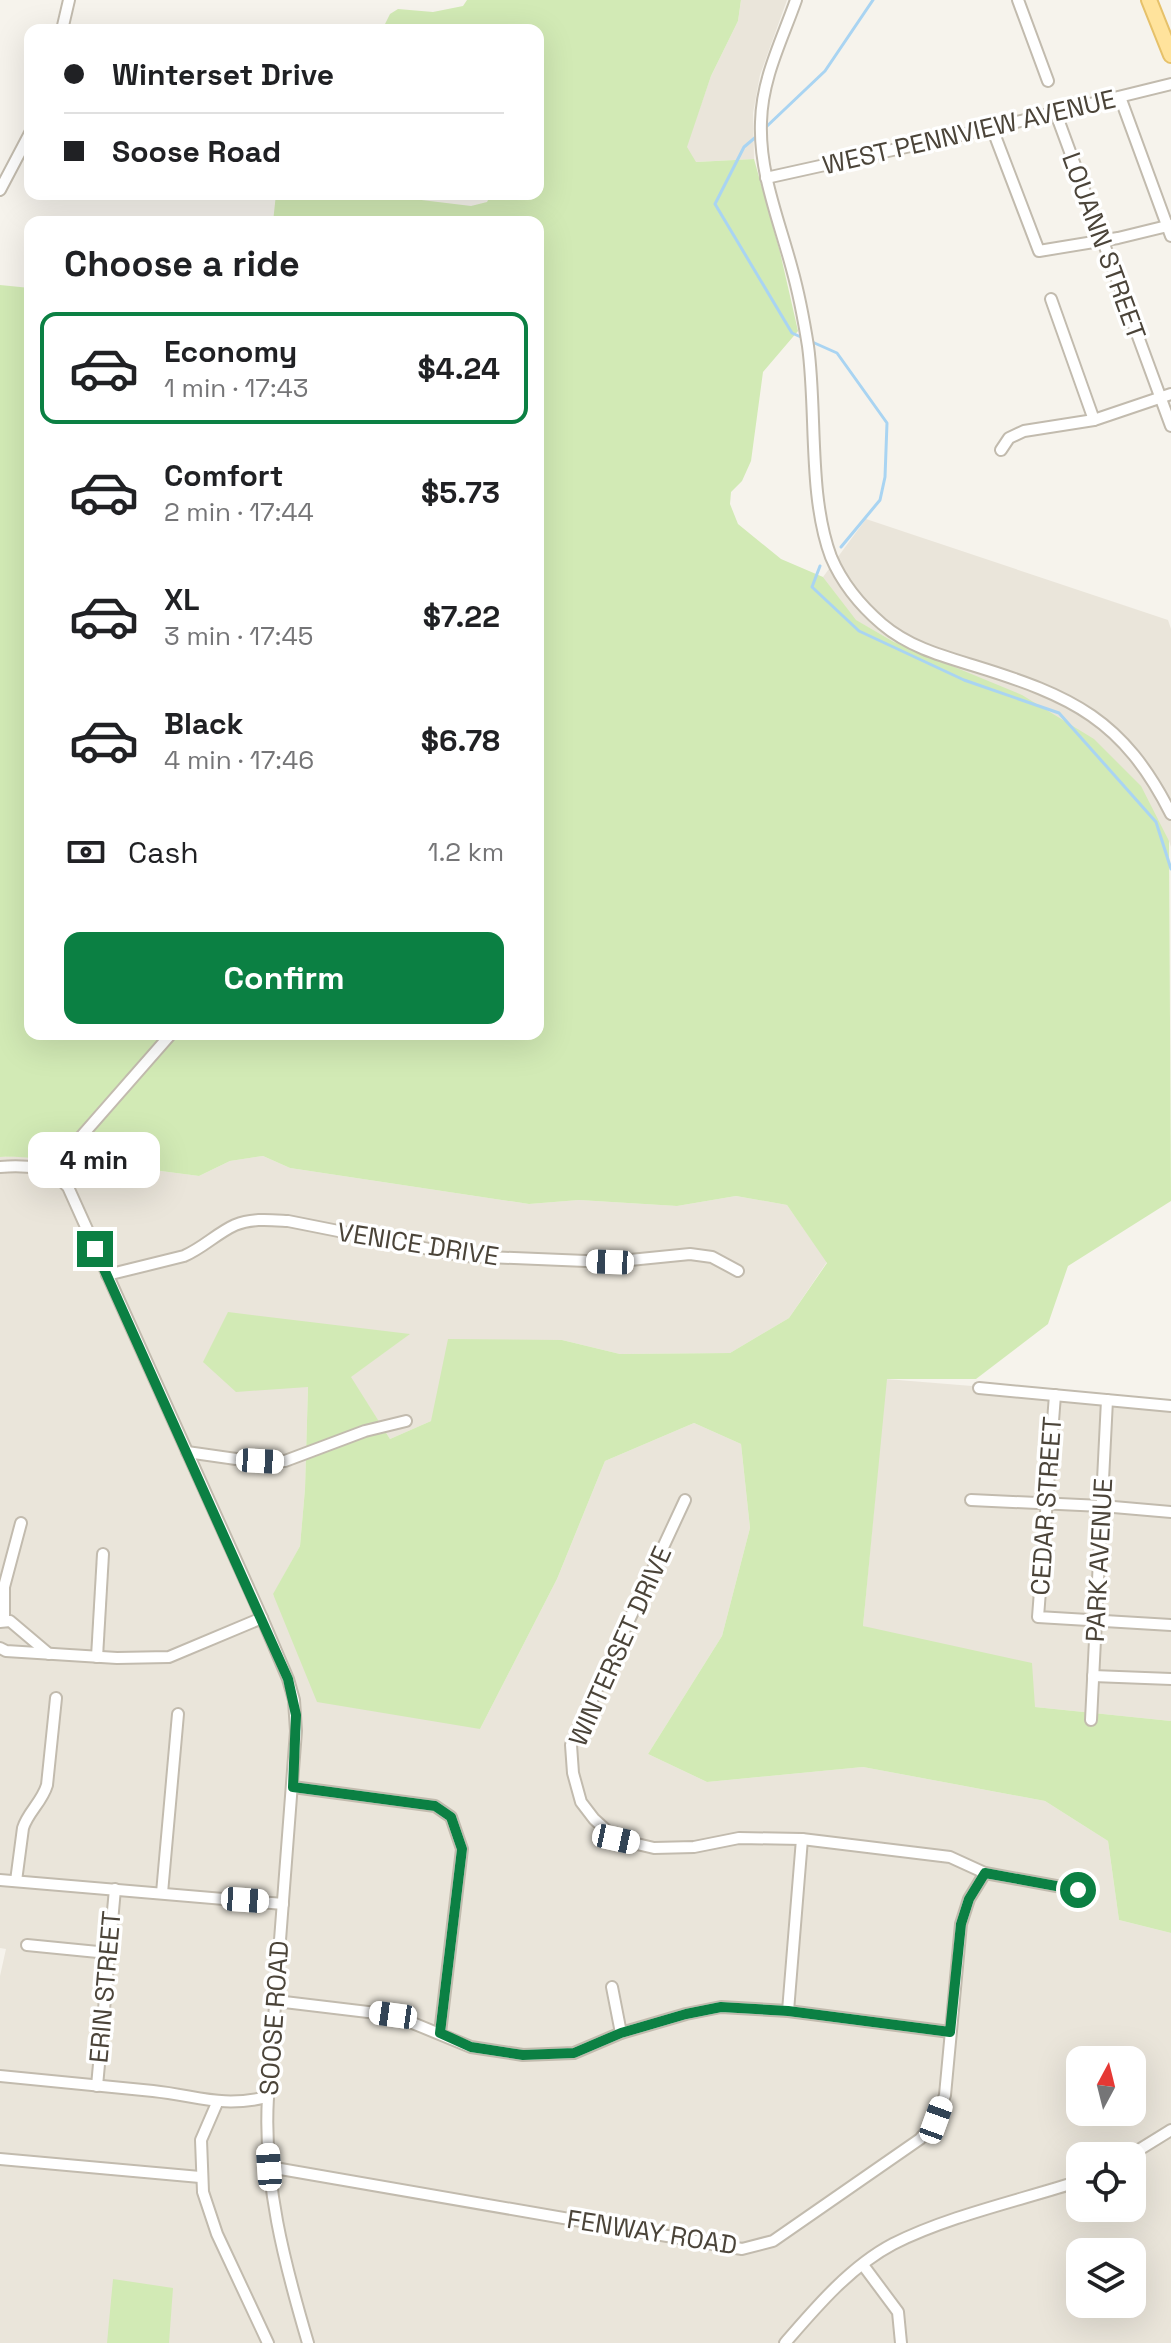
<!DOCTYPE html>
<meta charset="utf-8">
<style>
:root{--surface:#fff;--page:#f6f6f6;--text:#202124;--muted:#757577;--line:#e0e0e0;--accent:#0b8043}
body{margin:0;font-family:"Space Grotesk",sans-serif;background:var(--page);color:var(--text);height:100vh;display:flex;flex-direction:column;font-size:30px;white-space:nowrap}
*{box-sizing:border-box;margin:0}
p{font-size:26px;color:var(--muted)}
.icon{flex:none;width:44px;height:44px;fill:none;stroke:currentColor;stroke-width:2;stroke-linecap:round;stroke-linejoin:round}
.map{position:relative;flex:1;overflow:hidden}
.panel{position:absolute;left:24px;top:216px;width:520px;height:824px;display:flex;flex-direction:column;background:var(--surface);border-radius:16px;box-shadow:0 8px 32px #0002}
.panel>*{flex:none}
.top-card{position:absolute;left:24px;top:24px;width:520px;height:176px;border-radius:16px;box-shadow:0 8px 32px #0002;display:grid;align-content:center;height:176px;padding:0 40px;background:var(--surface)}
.needle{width:52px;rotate:7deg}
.fabs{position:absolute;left:1066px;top:2046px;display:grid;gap:16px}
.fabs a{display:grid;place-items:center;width:80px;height:80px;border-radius:16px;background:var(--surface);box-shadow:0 8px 32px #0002;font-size:40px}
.end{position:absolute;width:36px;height:36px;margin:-18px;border:10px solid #0b8043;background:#fff;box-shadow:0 0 0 4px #fff}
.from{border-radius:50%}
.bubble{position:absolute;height:56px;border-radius:16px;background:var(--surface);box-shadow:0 8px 32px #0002;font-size:26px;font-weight:700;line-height:56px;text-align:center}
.car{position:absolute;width:24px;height:48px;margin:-24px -12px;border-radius:10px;box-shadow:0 0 6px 2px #0007;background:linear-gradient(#fff 24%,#345 0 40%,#fff 0 76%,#345 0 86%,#fff 0)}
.top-card b{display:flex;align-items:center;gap:28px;height:76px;font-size:30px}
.top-card b+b{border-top:2px solid var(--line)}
.top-card i{width:20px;height:20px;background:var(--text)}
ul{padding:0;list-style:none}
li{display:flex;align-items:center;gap:24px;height:112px;margin:0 16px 12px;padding:0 24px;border:4px solid transparent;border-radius:16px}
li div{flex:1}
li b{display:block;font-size:30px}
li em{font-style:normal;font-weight:700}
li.current{border-color:var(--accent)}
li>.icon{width:72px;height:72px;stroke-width:1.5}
h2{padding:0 40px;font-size:36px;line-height:96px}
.pay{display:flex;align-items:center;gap:20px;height:88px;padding:0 40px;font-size:30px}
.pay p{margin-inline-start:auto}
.primary-button{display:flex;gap:16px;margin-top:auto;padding:16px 40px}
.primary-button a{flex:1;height:92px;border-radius:16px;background:var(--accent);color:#fff;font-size:32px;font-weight:700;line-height:92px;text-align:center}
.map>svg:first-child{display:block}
.residential{fill:#eae5da;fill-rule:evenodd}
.green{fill:#d2eab5}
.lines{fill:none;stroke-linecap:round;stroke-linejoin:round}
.stream{stroke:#a9d4f2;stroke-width:3}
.minor-casing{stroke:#c2bbae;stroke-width:14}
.major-casing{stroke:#e6c16a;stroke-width:18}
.minor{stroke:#fff;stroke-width:10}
.major{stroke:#ffe39c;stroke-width:14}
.route{stroke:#0b8043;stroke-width:10}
.labels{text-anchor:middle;stroke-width:7;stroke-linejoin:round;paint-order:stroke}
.street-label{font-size:26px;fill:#4b4439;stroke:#fff}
</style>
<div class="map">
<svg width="1171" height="2343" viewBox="0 0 1171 2343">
<rect width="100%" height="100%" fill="#f6f3ec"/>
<g class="residential">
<polygon points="741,0 787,0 760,75 753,113 754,159 695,162 686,147 711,76 738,21"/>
<polygon points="866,519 1168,620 1171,629 1171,847 1169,841 894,642 855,620 823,577"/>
<path d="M26,1156L45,1159L71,1174L85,1168L104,1180L138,1168L199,1176L230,1161L263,1156L290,1168L529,1204L579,1200L677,1206L736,1196L787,1205L827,1262L789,1318L730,1353L620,1354L562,1340L431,1421L390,1439L350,1377L408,1335L308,1386L305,1489L300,1546L273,1595L480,1729L557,1579L605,1461L694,1423L741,1444L750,1528L722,1636L648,1754L707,1782L863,1767L1045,1801L1108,1841L1119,1920L1171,1933V2343H0V1976L6,1949L0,1948V1157ZM1080,2060H1132V2112H1080ZM1080,2156H1132V2208H1080ZM1080,2252H1132V2304H1080Z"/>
<polygon points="886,1379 1171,1402 1171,1721 1035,1707 863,1626"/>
</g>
<g class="green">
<path d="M467,0H741L738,21L711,76L687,147L696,162L754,159L780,252L798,331L763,372L751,461L742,481L731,492L730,504L738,524L781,559L823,577L856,620L894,642L1022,695L1094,739L1141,786L1169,841L1171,1201L1068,1266L1048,1324L976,1379H887L863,1626L1032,1663L1035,1707L1171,1721V1933L1119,1920L1108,1841L1045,1801L863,1767L707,1782L648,1754L722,1636L750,1528L741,1444L694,1423L605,1461L557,1579L480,1729L317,1702L273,1594L300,1546L305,1489L308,1387L236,1392L203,1362L228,1312L410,1334L351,1377L390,1439L431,1421L448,1339L562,1340L620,1354L730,1353L789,1318L827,1263L787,1205L736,1196L677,1206L579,1200L529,1204L290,1168L263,1156L230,1161L199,1176L138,1168L104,1180L93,1177L85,1168L72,1174C44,1159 32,1156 0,1157V285L30,288V1034H538V222H273L276,194H372L471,206L487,202L491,194H538V30H382L390,14L398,9L433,12L463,6Z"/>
<polygon points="113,2279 173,2288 169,2343 107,2343"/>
</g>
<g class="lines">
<g class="stream">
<polyline points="765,128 825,71 873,0"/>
<polyline points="757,136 744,147 715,204 792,333 803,338"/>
<polyline points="810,341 837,353 887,423 885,477 880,500 841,547"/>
<polyline points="820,566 812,587 859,631 964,680 1059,713 1156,822 1171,869"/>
</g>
<defs>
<g id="minor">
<path d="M796,0C782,40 762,78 761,122C759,173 779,220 792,269C799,294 804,321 808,346C817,412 808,496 831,557C842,583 861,606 882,624C909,647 942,656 975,666C1072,696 1123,719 1171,814"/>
<polyline points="1018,0 1048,81"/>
<polyline points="62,30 69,0"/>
<polyline points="1120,97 1171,236"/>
<polyline points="1055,111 1171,426"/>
<polyline points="992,128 1039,251 1118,238 1171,225"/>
<polyline points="766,178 992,128 1171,84"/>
<polyline points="0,190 30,133"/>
<polyline points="1051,299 1094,420"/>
<polyline points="1001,450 1009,438 1024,431 1094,420 1171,394"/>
<path d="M0,1167C26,1165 50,1166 68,1187L262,1618L288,1679L294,1700L296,1731L268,2097C263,2182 284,2262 308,2343"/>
<polyline points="50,1172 171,1034"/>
<path d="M107,1275L184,1256C203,1248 217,1233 235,1225C252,1218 270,1220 288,1221L464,1256L610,1262L690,1254L712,1257L738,1271"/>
<polyline points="979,1388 1171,1406"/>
<polyline points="1055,1395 1038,1617 1171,1625"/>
<polyline points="187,1452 243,1460 285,1461 365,1431 406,1421"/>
<polyline points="685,1500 571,1745 573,1773 581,1802 594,1819 616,1839 654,1848 694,1847 739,1838 802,1839 950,1857 985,1873 1078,1890"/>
<polyline points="971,1500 1102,1506 1171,1512"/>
<polyline points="4,1620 4,1587 21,1523"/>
<polyline points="0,1622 10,1621 49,1654"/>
<polyline points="0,1648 6,1651 117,1658 169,1657 262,1618"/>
<polyline points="97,1657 103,1554"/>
<polyline points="1093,1676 1171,1679"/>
<polyline points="1091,1720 1107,1400"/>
<polyline points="293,1787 435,1806 451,1817 462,1849 440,2033"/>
<polyline points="0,1880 283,1904"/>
<path d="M16,1881L23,1828C28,1812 42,1802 47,1785L56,1698"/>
<polyline points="162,1893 178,1714"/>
<polyline points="27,1945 108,1953"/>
<polyline points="612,1987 621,2033"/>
<polyline points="276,2001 393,2015 471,2047 523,2055 574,2053 621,2033 686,2014 721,2007 788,2011 950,2032"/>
<polyline points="788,2011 802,1839"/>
<path d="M0,2076C51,2081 102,2086 153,2091C199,2096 220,2108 268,2097"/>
<polyline points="97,2086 115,1889"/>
<polyline points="217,2103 201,2140 203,2192 217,2234 268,2343"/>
<polyline points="1129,2156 1171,2130"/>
<polyline points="0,2159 200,2177"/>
<polyline points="269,2167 742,2249 773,2241 920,2139 936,2120 945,2095 961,1924 969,1899 985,1873"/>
<polyline points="863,2265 898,2312 901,2343"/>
<path d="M785,2343C816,2307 851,2266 893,2244C948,2216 1021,2200 1080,2181"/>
</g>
<polyline id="major" points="1149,0 1171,55"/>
</defs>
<use href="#minor" class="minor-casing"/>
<use href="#major" class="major-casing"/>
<use href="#minor" class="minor"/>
<use href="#major" class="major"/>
</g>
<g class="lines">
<polyline class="route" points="95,1249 288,1679 296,1715 293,1787 435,1806 451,1817 462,1849 440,2033 471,2047 523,2055 574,2053 621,2033 686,2014 721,2007 788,2011 950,2032 961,1924 969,1899 985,1873 1078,1890"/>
</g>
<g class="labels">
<g class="street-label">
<text transform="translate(969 132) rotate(-13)" y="9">WEST PENNVIEW AVENUE</text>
<text transform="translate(1104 246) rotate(70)" y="9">LOUANN STREET</text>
<text transform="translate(418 1244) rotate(9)" y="9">VENICE DRIVE</text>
<text transform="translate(1046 1506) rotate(-86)" y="9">CEDAR STREET</text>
<text transform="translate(1099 1560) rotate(-87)" y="9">PARK AVENUE</text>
<text transform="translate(620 1646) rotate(-66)" y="9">WINTERSET DRIVE</text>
<text transform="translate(105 1987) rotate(-85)" y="9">ERIN STREET</text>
<text transform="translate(274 2018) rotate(-86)" y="9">SOOSE ROAD</text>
<text transform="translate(652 2232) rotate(9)" y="9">FENWAY ROAD</text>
</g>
</g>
</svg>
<div class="fabs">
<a><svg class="needle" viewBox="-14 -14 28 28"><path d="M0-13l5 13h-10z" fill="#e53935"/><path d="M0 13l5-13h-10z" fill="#757577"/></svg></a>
<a><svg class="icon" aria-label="locate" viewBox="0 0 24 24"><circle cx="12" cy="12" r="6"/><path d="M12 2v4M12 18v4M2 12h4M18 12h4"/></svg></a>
<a><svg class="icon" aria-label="layers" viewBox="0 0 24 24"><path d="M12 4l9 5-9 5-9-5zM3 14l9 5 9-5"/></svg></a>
</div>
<i class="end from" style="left:1078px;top:1890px"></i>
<i class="end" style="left:95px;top:1249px"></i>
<div class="bubble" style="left:28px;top:1132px;width:132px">4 min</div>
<i class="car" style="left:610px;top:1262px;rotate:272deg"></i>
<i class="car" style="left:260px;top:1461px;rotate:93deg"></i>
<i class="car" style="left:616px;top:1839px;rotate:102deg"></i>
<i class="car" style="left:245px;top:1900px;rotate:94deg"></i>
<i class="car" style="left:393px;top:2015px;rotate:278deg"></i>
<i class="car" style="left:936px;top:2120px;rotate:20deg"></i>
<i class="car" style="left:269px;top:2167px;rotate:356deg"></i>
<div class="top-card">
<b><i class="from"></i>Winterset Drive</b>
<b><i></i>Soose Road</b>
</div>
<section class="panel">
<h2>Choose a ride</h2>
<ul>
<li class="current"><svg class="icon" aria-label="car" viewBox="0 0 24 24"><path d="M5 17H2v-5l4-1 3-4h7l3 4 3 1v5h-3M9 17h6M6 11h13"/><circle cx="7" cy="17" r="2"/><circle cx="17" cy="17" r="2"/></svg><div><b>Economy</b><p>1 min · 17:43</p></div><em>$4.24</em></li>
<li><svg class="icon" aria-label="car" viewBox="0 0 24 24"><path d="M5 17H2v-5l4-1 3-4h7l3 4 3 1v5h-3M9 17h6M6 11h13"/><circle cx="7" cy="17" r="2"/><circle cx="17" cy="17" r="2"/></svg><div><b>Comfort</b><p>2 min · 17:44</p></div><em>$5.73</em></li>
<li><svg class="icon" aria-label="car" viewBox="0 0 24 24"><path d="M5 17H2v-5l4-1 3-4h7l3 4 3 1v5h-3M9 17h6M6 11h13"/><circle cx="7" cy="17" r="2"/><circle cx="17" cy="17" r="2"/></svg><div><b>XL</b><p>3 min · 17:45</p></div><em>$7.22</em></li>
<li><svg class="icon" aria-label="car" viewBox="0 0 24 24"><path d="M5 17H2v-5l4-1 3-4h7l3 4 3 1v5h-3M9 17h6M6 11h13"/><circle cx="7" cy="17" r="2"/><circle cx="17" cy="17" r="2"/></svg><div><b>Black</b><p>4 min · 17:46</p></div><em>$6.78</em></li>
</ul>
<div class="pay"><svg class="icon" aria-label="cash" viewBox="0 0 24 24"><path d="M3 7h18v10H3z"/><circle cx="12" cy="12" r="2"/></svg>Cash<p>1.2 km</p></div>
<div class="primary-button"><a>Confirm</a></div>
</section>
</div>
